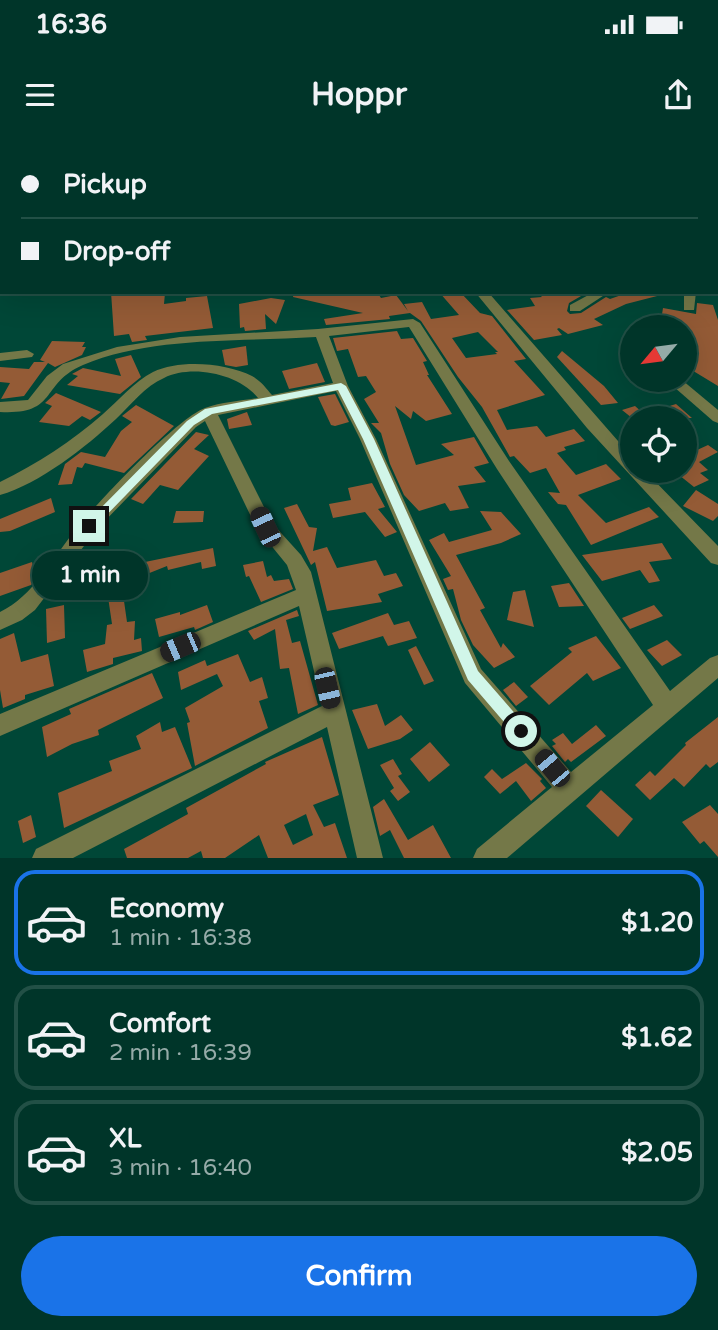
<!DOCTYPE html>
<meta charset="utf-8">
<style>
:root{--surface:#003529;--page:#0a3d31;--text:#f1f3f6;--muted:#95aba8;--line:#225046;--accent:#1a73e8}
body{margin:0;font-family:"Varela Round",sans-serif;background:var(--page);color:var(--text);height:100vh;display:flex;flex-direction:column;font-size:26px;white-space:nowrap}
*{box-sizing:border-box;margin:0}
p{font-size:23px;color:var(--muted)}
.icon{flex:none;width:38px;height:38px;fill:none;stroke:currentColor;stroke-width:2;stroke-linecap:round;stroke-linejoin:round}
.map{position:relative;height:718px;overflow:hidden}
.panel{display:flex;flex-direction:column;background:var(--surface);flex:1}
.panel>*{flex:none}
.banner{position:absolute;left:0px;top:0px;width:719px;height:154px;box-shadow:0 7px 28px #0002,0 0 0 2px var(--line);display:grid;align-content:center;height:154px;padding:0 21px;background:var(--surface)}
.needle{width:46px;rotate:241deg}
.tools{position:absolute;left:620px;top:175px;display:grid;gap:14px}
.tools a{display:grid;place-items:center;width:77px;height:77px;border-radius:50%;background:var(--surface);box-shadow:0 7px 28px #0002,0 0 0 2px var(--line);font-size:35px}
.end{position:absolute;width:32px;height:32px;margin:-16px;border:9px solid #d1f6e9;background:#111;box-shadow:0 0 0 4px #111}
.from{border-radius:50%}
.bubble{position:absolute;height:49px;border-radius:24px;background:var(--surface);box-shadow:0 7px 28px #0002,0 0 0 2px var(--line);font-size:23px;font-weight:800;line-height:49px;text-align:center}
.car{position:absolute;width:21px;height:42px;margin:-21px -10px;border-radius:9px;box-shadow:0 0 5px 2px #0007;background:linear-gradient(#222 24%,#8ab4d8 0 40%,#222 0 76%,#8ab4d8 0 86%,#222 0)}
.banner b{display:flex;align-items:center;gap:24px;height:66px;font-size:26px}
.banner b+b{border-top:2px solid var(--line)}
.banner i{width:18px;height:18px;background:var(--text)}
ul{padding:12px 0 0;list-style:none}
li{display:flex;align-items:center;gap:21px;height:105px;margin:0 14px 10px;padding:0 7px;border:4px solid var(--line);border-radius:21px}
li div{flex:1}
li b{display:block;font-size:26px}
li em{font-style:normal;font-weight:800}
li.current{border-color:var(--accent)}
li>.icon{width:63px;height:63px;stroke-width:1.5}
.primary-button{display:flex;gap:14px;margin-top:auto;padding:14px 21px}
.primary-button a{flex:1;height:80px;border-radius:42px;background:var(--accent);color:#fff;font-size:28px;font-weight:800;line-height:80px;text-align:center}
.status{display:flex;justify-content:space-between;align-items:center;height:49px;padding:0 35px;background:var(--surface);direction:ltr}
.status svg{height:19px;fill:currentColor}
header{display:flex;justify-content:space-between;align-items:center;height:91px;padding:0 21px;background:var(--surface);font-size:32px;font-weight:800}
.map>svg:first-child{display:block}
.building{fill:#945b36;fill-rule:evenodd}
.lines{fill:none;stroke-linecap:round;stroke-linejoin:round}
.minor{fill:#747848;fill-rule:evenodd}
.major{fill:#acb148;fill-rule:evenodd}
.route{fill:#d1f6e9}
</style>
<div class="status"><b>16:36</b><svg viewBox="0 0 49 12"><path d="M0 12V9h3v3zM5 12V6h3v6zM10 12V3h3v9zM15 12V0h3v12zM26 1h20v11H26zM47 4h2v5h-2z"/></svg></div>
<header><svg class="icon" aria-label="menu" viewBox="0 0 24 24"><path d="M4 6h16M4 12h16M4 18h16"/></svg>Hoppr<svg class="icon" aria-label="share" viewBox="0 0 24 24"><path d="M12 15V3M7 8l5-5 5 5M5 13v7h14v-7"/></svg></header>
<div class="map">
<svg width="718" height="718" viewBox="0 0 718 718">
<rect width="100%" height="100%" fill="#004737"/>
<g class="building">
<polygon points="111,152 165,153 164,164 186,161 186,158 207,156 213,188 145,196 147,200 132,202 129,194 114,196"/>
<path d="M294,152H377L381,158L396,155L408,171L404,164L422,162L431,179L459,175L439,152H460L480,173L492,176L526,219L514,221L545,255L497,270L507,290L537,286L546,297L574,289L585,301L564,307L566,310L557,313L576,335L606,324L621,339L578,355L606,383L649,367L659,377L591,405L566,365L558,364L548,352L560,353L546,328L530,333L514,316L510,317L482,267L458,237L421,181L410,173L389,176L390,179L326,185L324,179L363,173L293,157ZM478,192L498,212H495L497,214L466,218L452,198Z"/>
<polygon points="537,152 588,152 569,163 567,171 570,174 581,173 606,157 610,159 630,152 660,152 661,155 626,164 594,179 603,185 568,194 559,188 557,189 562,195 534,200 507,170 535,166 530,158 542,157"/>
<polygon points="271,158 285,160 276,184 265,174 266,189 245,191 244,187 240,188 239,164"/>
<polygon points="697,163 713,165 718,180 718,246 690,229 684,232 684,187 660,187 663,168 696,174"/>
<polygon points="397,191 401,199 413,198 427,221 423,222 429,235 427,235 452,274 426,281 413,271 411,279 395,266 416,325 454,315 441,304 474,297 489,323 474,327 486,342 458,346 469,368 450,371 445,363 419,371 404,355 390,324 381,293 371,283 379,283 364,259 376,252 366,236 358,237 348,209 337,211 333,198"/>
<polygon points="52,201 85,202 82,207 86,207 82,215 55,227 48,223 24,256 1,259 10,243 0,242 0,227 29,229 34,222 45,222 40,220"/>
<polygon points="246,206 248,225 236,227 225,225 222,210"/>
<polygon points="562,211 604,246 618,263 601,265 557,217"/>
<polygon points="131,215 141,237 120,254 67,245 78,236 72,234 83,228 121,236 115,219"/>
<polygon points="317,223 325,242 289,249 282,231"/>
<polygon points="56,253 101,272 90,280 82,276 69,286 39,282 52,266 45,263"/>
<polygon points="335,254 349,282 335,286 331,285 318,257"/>
<polygon points="676,264 692,278 632,278 622,270 635,266 644,274"/>
<polygon points="136,265 174,286 124,333 85,323 82,328 77,327 72,344 58,345 65,324 81,312 105,317 121,291 132,282 122,276"/>
<polygon points="247,272 252,285 229,289 227,279"/>
<polygon points="196,292 209,295 194,309 209,316 178,350 160,345 143,364 131,359"/>
<polygon points="708,305 718,312 699,322 708,330 700,333 709,340 694,347 674,331 684,331 684,316"/>
<polygon points="372,343 385,367 378,369 397,392 385,397 365,372 333,378 329,364 351,360 348,348"/>
<polygon points="696,350 718,364 718,376 713,381 683,366"/>
<polygon points="51,358 55,372 10,391 0,392 0,379"/>
<polygon points="297,364 309,387 317,388 313,411 327,407 337,428 376,420 384,436 396,433 403,446 378,454 382,462 327,471 315,422 311,425 284,368"/>
<polygon points="176,371 204,371 203,382 173,383"/>
<polygon points="480,371 501,372 521,394 501,403 456,415 485,468 480,470 501,508 503,503 515,517 494,528 473,505 461,480 453,449 448,450 443,439 451,436 429,400 444,393 449,402 492,390"/>
<polygon points="662,403 672,419 649,422 660,441 649,443 640,430 602,441 582,415"/>
<polygon points="213,408 216,426 202,429 201,422 168,430 167,426 147,434 145,422"/>
<polygon points="263,421 267,437 271,435 274,441 289,439 293,449 261,462 249,436 246,437 243,425"/>
<polygon points="32,422 36,439 31,445 0,456 0,433"/>
<polygon points="133,429 136,451 123,454 127,482 135,481 134,500 141,498 142,511 113,518 113,524 87,532 83,510 105,504 107,485 112,484 108,457 93,460 91,440"/>
<polygon points="569,443 584,466 559,467 551,446"/>
<polygon points="525,450 534,487 507,480 513,452"/>
<polygon points="64,465 65,498 47,503 46,469"/>
<polygon points="207,465 213,482 195,490 194,487 159,497 155,479 180,472 180,475"/>
<polygon points="654,465 663,476 630,489 622,478"/>
<polygon points="297,470 299,476 286,480 292,503 300,501 318,565 298,574 289,528 280,529 275,489 254,500 248,491"/>
<polygon points="388,473 394,485 409,481 417,498 388,506 383,496 339,509 332,493"/>
<polygon points="14,493 21,522 48,514 54,546 25,555 25,559 3,568 0,550 0,499"/>
<polygon points="596,496 621,528 593,541 587,533 549,565 530,546 572,512 568,508"/>
<polygon points="667,500 682,515 662,526 647,510"/>
<polygon points="416,506 434,541 424,545 408,510"/>
<polygon points="238,514 250,542 262,537 268,558 259,561 268,588 195,626 187,583 190,582 185,568 223,546 217,534 181,550 178,532 205,520 207,526"/>
<polygon points="152,533 163,558 98,590 99,595 72,604 47,617 42,587 71,574 69,569"/>
<polygon points="514,542 528,557 516,566 503,550"/>
<polygon points="377,564 385,586 401,575 413,590 400,599 368,609 352,570"/>
<polygon points="718,577 718,622 710,628 706,624 684,647 674,638 650,660 635,645 650,631 655,636 686,605 685,603"/>
<polygon points="160,582 162,592 175,587 192,628 64,688 58,653 112,631 109,621 141,609 136,596"/>
<polygon points="596,585 606,596 571,622 568,619 565,622 552,606 556,604 552,600 563,593 572,604"/>
<path d="M322,597L339,655L313,665L324,687L335,683L347,718H268L259,695L225,718H203L201,711L188,718H127L124,709L188,674L186,668L266,624L265,622ZM306,674L313,695L293,705L284,685Z"/>
<polygon points="430,602 450,625 429,642 410,619"/>
<polygon points="393,619 402,634 398,636 410,652 398,661 390,651 394,648 380,625"/>
<polygon points="526,623 542,639 540,641 546,648 531,661 516,641 500,654 484,637 492,629 502,639"/>
<polygon points="601,650 633,679 618,697 586,666"/>
<polygon points="384,659 408,700 433,685 451,718 404,718 390,690 380,696 373,667"/>
<polygon points="710,665 718,674 718,717 704,701 700,704 682,682"/>
<polygon points="31,675 36,697 23,703 18,681"/>
</g>
<g class="lines">
<g class="minor">
<polygon points="116,0 124,0 125,2 117,2"/>
<polygon points="169,0 177,0 178,2 170,2"/>
<polygon points="197,0 206,0 207,2 198,2"/>
<polygon points="249,0 257,0 258,2 250,2"/>
<polygon points="601,0 609,0 610,2 602,2"/>
<rect x="661" y="0" width="8" height="2"/>
<polygon points="2,40 2,46 0,47 0,41"/>
<rect x="0" y="118" width="2" height="8"/>
<polygon points="475,152 488,152 632,317 632,331 645,331 718,406 718,425 711,423 587,288"/>
<polygon points="594,152 609,152 580,171 570,171 570,165"/>
<polygon points="684,152 696,152 694,170 684,170"/>
<path d="M413,179L420,183L509,321L670,551L710,518L718,515V538L507,718H473L477,709L552,647L465,543L360,299L336,251L218,275L272,383L301,415L311,432L383,718H357L327,587L73,718H32L36,709L322,566L299,466L0,596V574L296,450L287,425L256,387L205,281L196,287L97,389L35,470L22,480L0,490V472C33,456 51,421 73,393C93,367 177,278 205,268C222,262 241,261 258,258C239,234 192,224 164,238C145,246 131,265 116,279C86,307 39,344 0,355V342C37,324 72,301 103,274C119,260 134,242 153,232C180,219 226,223 252,236C261,241 266,248 272,255L333,243L316,197C242,202 151,196 83,225C39,244 59,275 0,272V262L28,260L47,236L63,224L117,207L180,197L318,189ZM409,187L497,329L653,565L571,632L481,529L376,299L348,246L329,196Z"/>
<polygon points="27,210 34,214 32,217 0,221 0,213"/>
<polygon points="666,240 682,240 718,270 718,283 713,281"/>
</g>
<g class="major">
<polygon points="79,0 100,0 78,2"/>
<polygon points="414,0 425,0 426,2 415,2"/>
<rect x="0" y="10" width="2" height="6"/>
</g>
</g>
<polygon class="route" points="341,243 346,246 374,299 478,531 526,586 529,591 526,596 521,598 516,596 468,540 363,299 338,250 212,274 194,285 93,389 89,390 83,386 187,281 205,269"/>
</svg>
<div class="tools">
<a><svg class="needle" viewBox="-14 -14 28 28"><path d="M0-13l5 13h-10z" fill="#e53935"/><path d="M0 13l5-13h-10z" fill="#95aba8"/></svg></a>
<a><svg class="icon" aria-label="locate" viewBox="0 0 24 24"><circle cx="12" cy="12" r="6"/><path d="M12 2v4M12 18v4M2 12h4M18 12h4"/></svg></a>
</div>
<i class="end from" style="left:521px;top:591px"></i>
<i class="end" style="left:89px;top:386px"></i>
<div class="bubble" style="left:32px;top:411px;width:116px">1 min</div>
<i class="car" style="left:265px;top:387px;rotate:335deg"></i>
<i class="car" style="left:180px;top:507px;rotate:247deg"></i>
<i class="car" style="left:327px;top:548px;rotate:167deg"></i>
<i class="car" style="left:552px;top:628px;rotate:320deg"></i>
<div class="banner">
<b><i class="from"></i>Pickup</b>
<b><i></i>Drop-off</b>
</div>
</div>
<section class="panel">
<ul>
<li class="current"><svg class="icon" aria-label="car" viewBox="0 0 24 24"><path d="M5 17H2v-5l4-1 3-4h7l3 4 3 1v5h-3M9 17h6M6 11h13"/><circle cx="7" cy="17" r="2"/><circle cx="17" cy="17" r="2"/></svg><div><b>Economy</b><p>1 min · 16:38</p></div><em>$1.20</em></li>
<li><svg class="icon" aria-label="car" viewBox="0 0 24 24"><path d="M5 17H2v-5l4-1 3-4h7l3 4 3 1v5h-3M9 17h6M6 11h13"/><circle cx="7" cy="17" r="2"/><circle cx="17" cy="17" r="2"/></svg><div><b>Comfort</b><p>2 min · 16:39</p></div><em>$1.62</em></li>
<li><svg class="icon" aria-label="car" viewBox="0 0 24 24"><path d="M5 17H2v-5l4-1 3-4h7l3 4 3 1v5h-3M9 17h6M6 11h13"/><circle cx="7" cy="17" r="2"/><circle cx="17" cy="17" r="2"/></svg><div><b>XL</b><p>3 min · 16:40</p></div><em>$2.05</em></li>
</ul>
<div class="primary-button"><a>Confirm</a></div>
</section>
